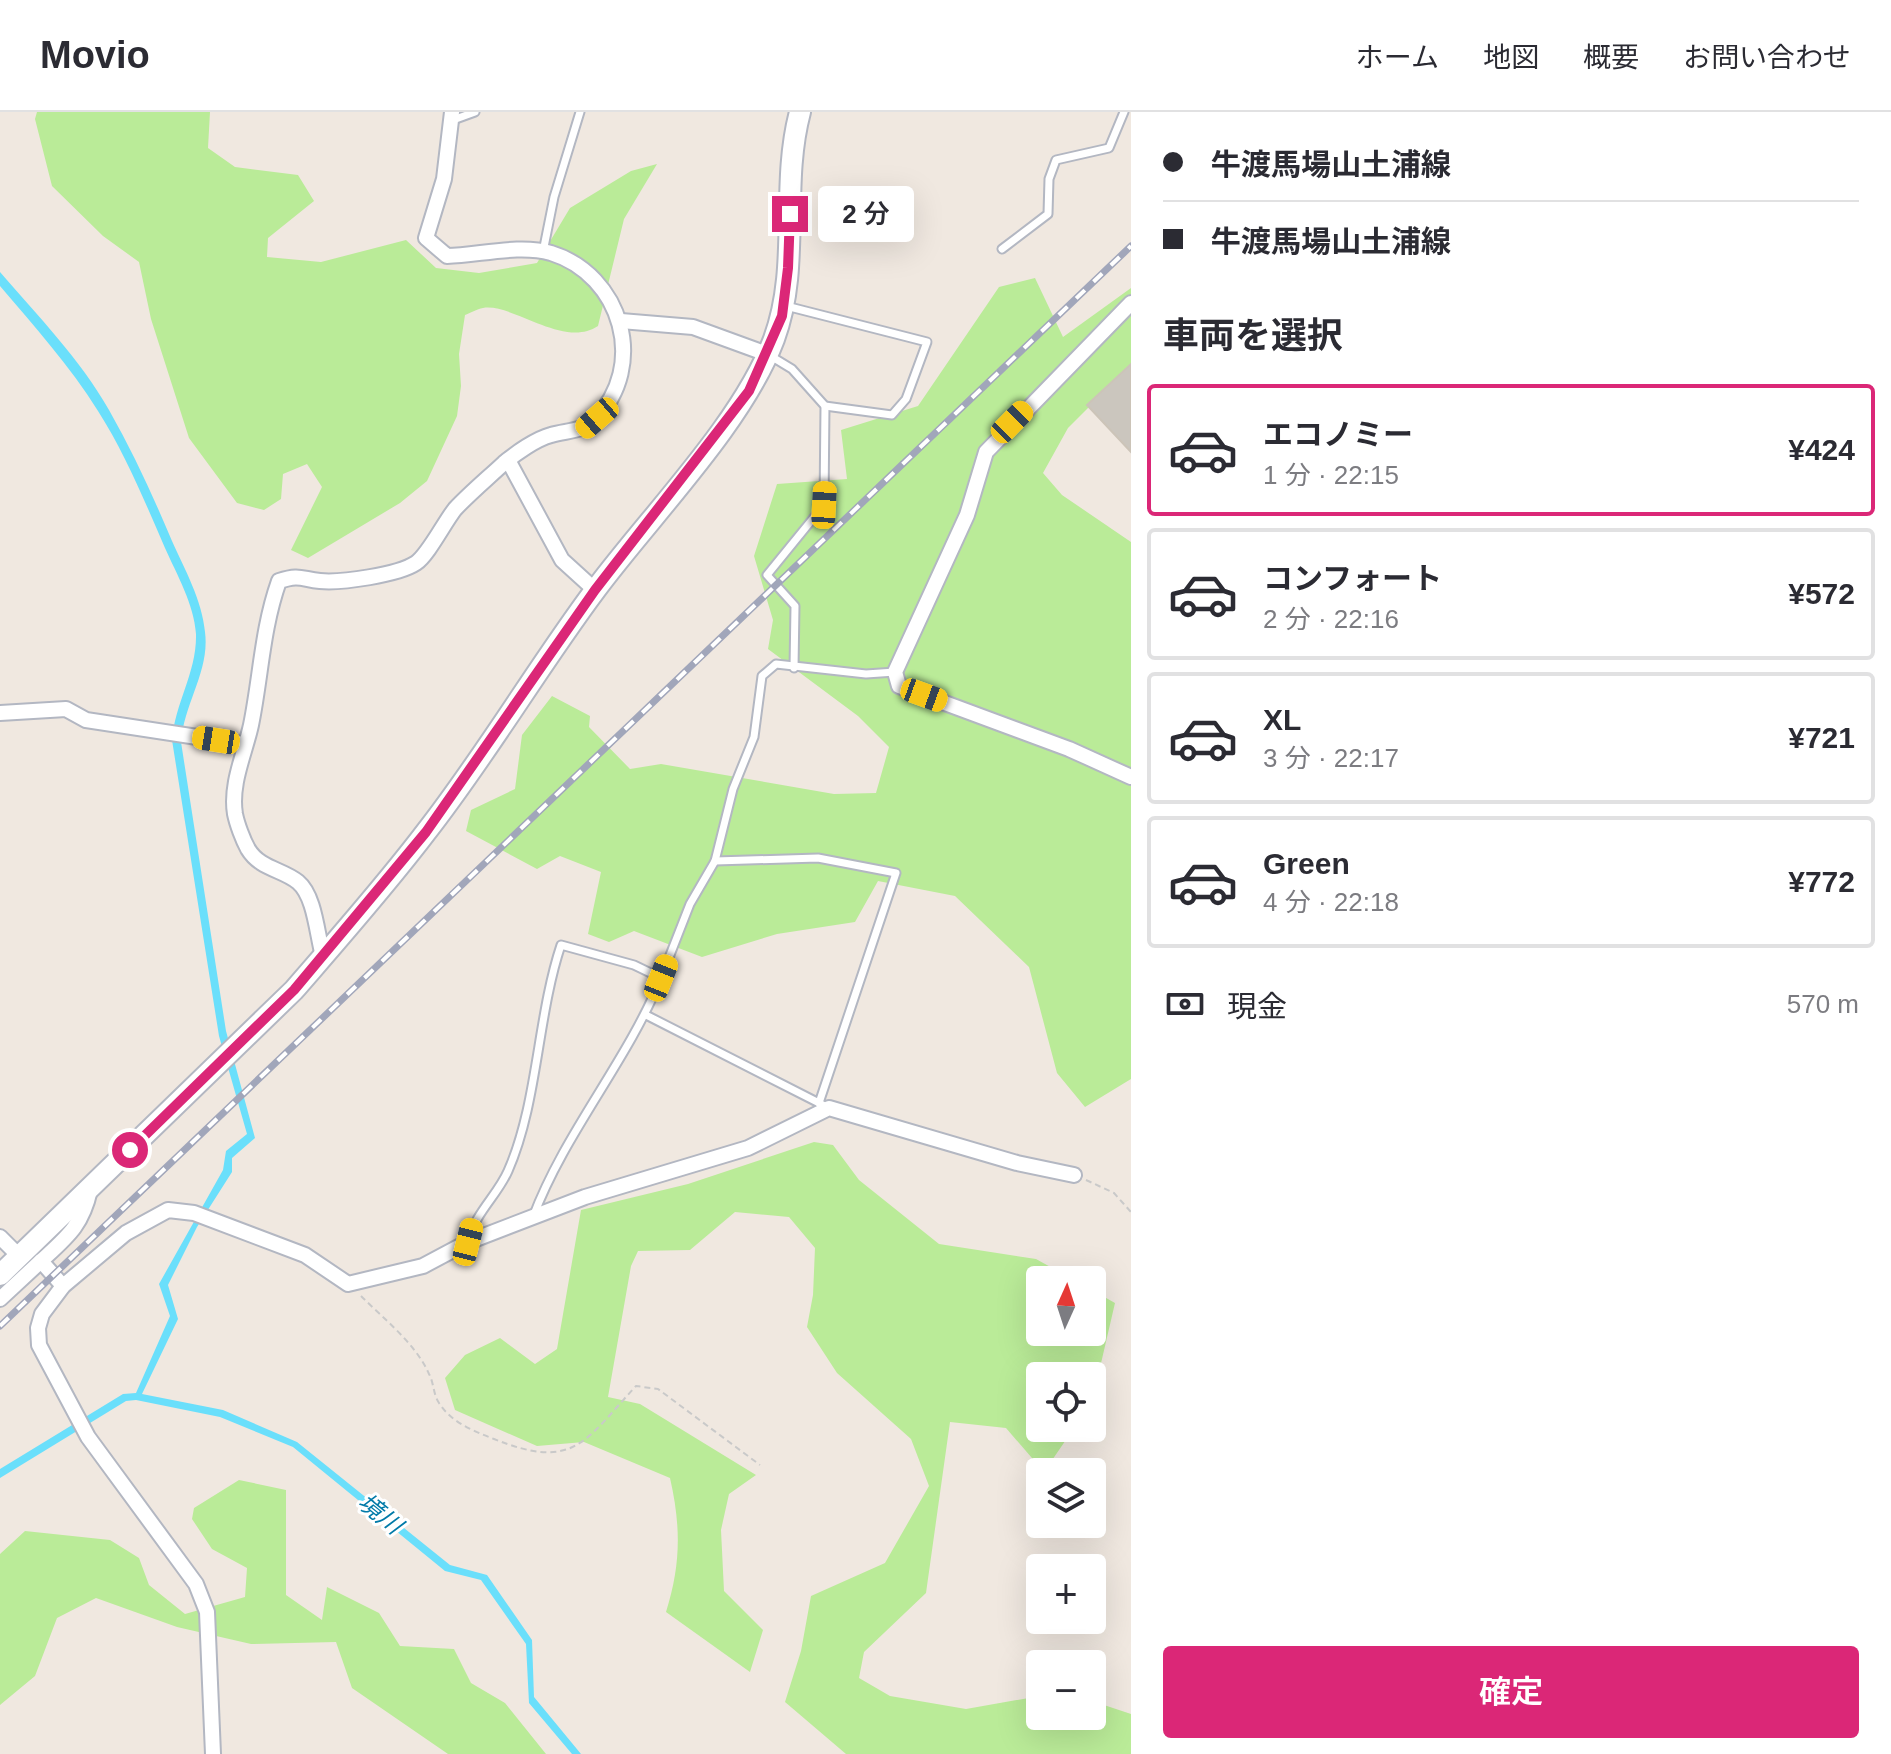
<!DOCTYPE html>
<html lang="ja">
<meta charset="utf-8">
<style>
:root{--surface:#fff;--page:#f7f7f7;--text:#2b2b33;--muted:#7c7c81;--line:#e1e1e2;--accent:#db2777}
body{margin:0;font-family:Helvetica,"Noto Sans JP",sans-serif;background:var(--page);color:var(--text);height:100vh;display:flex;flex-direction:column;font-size:30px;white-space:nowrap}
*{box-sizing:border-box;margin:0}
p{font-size:26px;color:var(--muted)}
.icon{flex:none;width:44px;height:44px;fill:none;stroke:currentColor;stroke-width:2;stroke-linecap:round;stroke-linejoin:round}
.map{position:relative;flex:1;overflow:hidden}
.details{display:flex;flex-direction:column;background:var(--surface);width:760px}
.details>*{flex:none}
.guide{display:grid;align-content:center;height:176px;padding:0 32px;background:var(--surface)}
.needle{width:52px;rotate:3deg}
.fabs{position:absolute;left:1026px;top:1154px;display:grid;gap:16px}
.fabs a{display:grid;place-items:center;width:80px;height:80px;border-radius:8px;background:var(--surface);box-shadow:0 8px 32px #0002;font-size:40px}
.end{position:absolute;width:36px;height:36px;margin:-18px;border:10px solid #db2777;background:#fff;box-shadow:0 0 0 4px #fff}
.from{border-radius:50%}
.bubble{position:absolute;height:56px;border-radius:8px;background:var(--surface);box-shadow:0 8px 32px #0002;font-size:26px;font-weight:600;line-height:56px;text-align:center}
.car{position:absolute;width:24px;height:48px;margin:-24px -12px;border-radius:10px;box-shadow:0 0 6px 2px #0007;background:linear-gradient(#f5c518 24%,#345 0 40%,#f5c518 0 76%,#345 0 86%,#f5c518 0)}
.guide b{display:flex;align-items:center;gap:28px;height:76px;font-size:30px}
.guide b+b{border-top:2px solid var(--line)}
.guide i{width:20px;height:20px;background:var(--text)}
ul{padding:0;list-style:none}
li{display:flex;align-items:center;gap:24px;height:132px;margin:0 16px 12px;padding:0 16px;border:4px solid var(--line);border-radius:8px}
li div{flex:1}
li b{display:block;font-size:30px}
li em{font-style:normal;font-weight:600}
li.active{border-color:var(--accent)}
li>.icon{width:72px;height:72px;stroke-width:1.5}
h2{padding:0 32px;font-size:36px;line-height:96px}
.pay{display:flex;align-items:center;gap:20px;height:88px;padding:0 32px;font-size:30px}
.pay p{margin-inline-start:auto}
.cta{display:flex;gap:16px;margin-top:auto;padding:16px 32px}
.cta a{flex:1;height:92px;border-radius:8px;background:var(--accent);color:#fff;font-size:32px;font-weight:600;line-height:92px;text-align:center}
header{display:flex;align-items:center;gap:48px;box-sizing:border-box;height:112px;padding:0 40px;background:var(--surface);border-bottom:2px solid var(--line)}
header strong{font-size:38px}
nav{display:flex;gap:44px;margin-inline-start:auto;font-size:28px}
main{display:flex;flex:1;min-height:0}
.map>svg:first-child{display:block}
.green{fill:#baeb98}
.water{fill:#6adffb}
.building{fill:#cbc6be;stroke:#ccc4b8;stroke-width:2}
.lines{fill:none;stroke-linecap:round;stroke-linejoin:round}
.service-casing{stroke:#b3b7c2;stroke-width:11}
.minor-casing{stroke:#b3b7c2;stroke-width:18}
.secondary-casing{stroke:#b3b7c2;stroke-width:24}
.path{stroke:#c9c9c9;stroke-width:2;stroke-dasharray:6 4;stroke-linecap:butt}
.service{stroke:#fff;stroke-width:7}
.minor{stroke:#fff;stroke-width:14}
.secondary{stroke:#fff;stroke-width:20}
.rail-casing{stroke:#a1a6ba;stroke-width:7}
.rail{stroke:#fff;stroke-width:4;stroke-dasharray:12;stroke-linecap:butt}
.route{stroke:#db2777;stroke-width:10}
.labels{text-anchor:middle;stroke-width:6;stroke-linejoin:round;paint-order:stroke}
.water-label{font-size:24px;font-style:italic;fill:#017aa8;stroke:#fff}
</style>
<header>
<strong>Movio</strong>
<nav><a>ホーム</a><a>地図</a><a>概要</a><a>お問い合わせ</a></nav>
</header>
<main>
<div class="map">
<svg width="1131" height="1642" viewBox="0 0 1131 1642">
<rect width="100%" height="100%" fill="#f0e8e0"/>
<g class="green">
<path d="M37,0H210L208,36L235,55L298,63L314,89L268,126L267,145L321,150L406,128L436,156L479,161L537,151L570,96L631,59L657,52L624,107L598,214C564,237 513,191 483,196C477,197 470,201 465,203L459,242L461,274L457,304L427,369L400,391L308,446L291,438L322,375L307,352L283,362L281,387L264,398L237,391L189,326L151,207L139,150L103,124L52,74L35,7Z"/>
<polygon points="1035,166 1063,225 1131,176 1131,253 1068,316 1043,361 1062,383 1131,430 1131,967 1085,995 1057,961 1029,855 955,784 878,769 855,810 777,822 702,845 634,819 609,830 588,822 601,760 560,744 537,757 466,719 471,698 515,677 522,623 552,584 590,604 589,615 630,657 661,652 834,682 876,681 889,635 858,604 768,537 773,508 754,444 777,372 847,367 841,318 918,294 999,175"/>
<path d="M814,1030L833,1033L859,1068L939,1132L1036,1147L1074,1168H1040V1220H1092V1178L1115,1191L1092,1290V1264H1040V1316H1074L1044,1360L1006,1316L950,1310L926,1481L864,1540L859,1566L890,1584L966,1597L1040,1584V1604H1092V1589L1131,1602V1642H846L785,1590L801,1539L811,1484L885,1451L929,1374L911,1327L837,1261L807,1215L813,1183L815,1136L789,1105L735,1100L690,1138L638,1139L631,1154L608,1285L640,1292L756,1363L729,1382L721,1418L724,1479L763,1518L750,1560L666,1500C681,1453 681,1414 670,1366L584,1330L537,1334L455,1298L445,1266L465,1243L500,1226L535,1252L557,1237L581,1098L688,1072Z"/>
<polygon points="239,1368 286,1378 286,1483 322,1508 327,1475 379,1501 400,1534 454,1537 471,1571 505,1591 546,1642 448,1642 352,1576 336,1530 251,1532 177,1515 96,1486 57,1506 35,1564 0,1593 0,1442 25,1419 110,1428 139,1446 149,1473 185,1502 245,1485 247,1456 212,1437 192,1407 194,1396"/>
</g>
<path class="water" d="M0,160C38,204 80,247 109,298C133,340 153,384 172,429C185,458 202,488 205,520C210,559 184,591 181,630L226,919L255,1026L232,1046V1060L197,1115L168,1173L178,1207L142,1282L223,1298L297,1330L450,1453L487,1463L532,1528L534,1585L581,1642H572L529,1591L526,1532L481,1468L445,1459L293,1335L220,1305L136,1288L126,1289L0,1366V1357L123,1282L136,1281L170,1204L159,1172L223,1058L226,1039L247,1022L219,924L172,628C175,591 197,560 196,522C194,492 177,463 165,436C145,390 125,341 98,299C70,254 34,214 0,174Z"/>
<polygon class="building" points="1131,252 1131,340 1087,293"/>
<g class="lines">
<defs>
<g id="service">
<polyline points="453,8 475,0"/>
<polyline points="1002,137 1048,102 1049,67 1056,48 1109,36 1124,0"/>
<polyline points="543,140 554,85 580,0"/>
<polyline points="786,194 927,230 906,287 892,303 825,294"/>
<polyline points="769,243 792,257 825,294 824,393 767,463 795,494 794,556"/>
<polyline points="715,749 818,746 896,761 819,991"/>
<polyline points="661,866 690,792 715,749 733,677 754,625 762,564 776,552 866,562 895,560"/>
<polyline points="646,903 823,993"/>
<path d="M469,1128C475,1101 497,1084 508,1059C538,991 537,905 561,833L634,853L661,866C627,950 565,1020 533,1105"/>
</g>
<g id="minor">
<polyline points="1131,191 986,340 967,403 895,560 899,574 1069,637 1131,665"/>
<polyline points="621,209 693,215 767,242"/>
<polyline points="508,348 562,448 595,478"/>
<polyline points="0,601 66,597 86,608 243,632"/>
<path d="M323,844C317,823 315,784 298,770C282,757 260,757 248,737C243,728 237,712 235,702C230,672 245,641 251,613C261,564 262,517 279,469C300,462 301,467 320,469C341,471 398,463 416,451C428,443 444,411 455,397C470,381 488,366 504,351C516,341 536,327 551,323C568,318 582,320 595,307C648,254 622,163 551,141C519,132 480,143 447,144L426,126L444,67L452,0"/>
<polyline points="0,1125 18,1143"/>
<path d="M63,1174L41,1149C67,1125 82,1114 90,1078"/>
<polyline points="0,1187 41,1149"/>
<polyline points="213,1642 207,1500 196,1472 88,1325 39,1233 38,1216 42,1202 63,1174 126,1121 168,1098 194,1101 305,1143 348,1172 423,1154 468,1130 585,1085 748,1036 829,996 1017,1051 1074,1063"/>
</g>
<path id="secondary" d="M0,1163L294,878C339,826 385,774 426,720C487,642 537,556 596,477C651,403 742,312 774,227C801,154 780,75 800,0"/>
</defs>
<use href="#service" class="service-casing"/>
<use href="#minor" class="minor-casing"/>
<use href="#secondary" class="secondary-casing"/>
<g class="path">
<polyline points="1086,1068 1114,1081 1131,1100"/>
<path d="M361,1184C384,1207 416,1232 429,1262C434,1271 433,1282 439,1291C451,1310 473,1319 494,1327C574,1359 584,1330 636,1274L658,1277L760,1353"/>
</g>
<use href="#service" class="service"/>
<use href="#minor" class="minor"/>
<use href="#secondary" class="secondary"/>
<defs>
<polyline id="rail" points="0,1214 1131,134"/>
</defs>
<use href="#rail" class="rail-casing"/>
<use href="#rail" class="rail"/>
</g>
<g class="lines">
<polyline class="route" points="130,1038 294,878 426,720 595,478 749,279 782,204 788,156 790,102"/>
</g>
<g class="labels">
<g class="water-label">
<text transform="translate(380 1402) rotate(39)" y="8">境川</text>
</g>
</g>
</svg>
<div class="fabs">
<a><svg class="needle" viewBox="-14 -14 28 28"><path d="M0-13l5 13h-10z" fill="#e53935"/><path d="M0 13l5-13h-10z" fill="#7c7c81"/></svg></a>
<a><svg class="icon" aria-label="locate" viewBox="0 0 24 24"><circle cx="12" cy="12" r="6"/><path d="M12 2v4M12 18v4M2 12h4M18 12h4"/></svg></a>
<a><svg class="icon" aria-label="layers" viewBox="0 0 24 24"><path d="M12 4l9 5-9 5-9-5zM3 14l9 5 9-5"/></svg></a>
<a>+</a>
<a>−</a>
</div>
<i class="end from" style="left:130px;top:1038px"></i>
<i class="end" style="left:790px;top:102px"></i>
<div class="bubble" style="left:818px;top:74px;width:96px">2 分</div>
<i class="car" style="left:597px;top:306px;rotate:229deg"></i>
<i class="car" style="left:1012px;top:310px;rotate:45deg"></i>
<i class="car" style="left:824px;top:393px;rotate:3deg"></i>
<i class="car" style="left:924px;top:583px;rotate:110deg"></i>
<i class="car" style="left:216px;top:628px;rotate:279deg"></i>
<i class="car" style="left:661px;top:866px;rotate:22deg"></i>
<i class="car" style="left:468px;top:1130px;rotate:14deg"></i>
</div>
<section class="details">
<div class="guide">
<b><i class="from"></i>牛渡馬場山土浦線</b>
<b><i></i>牛渡馬場山土浦線</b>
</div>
<h2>車両を選択</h2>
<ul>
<li class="active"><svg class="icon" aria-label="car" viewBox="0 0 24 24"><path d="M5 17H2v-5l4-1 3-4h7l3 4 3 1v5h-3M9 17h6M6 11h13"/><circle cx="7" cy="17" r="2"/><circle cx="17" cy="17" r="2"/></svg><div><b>エコノミー</b><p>1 分 · 22:15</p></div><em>¥424</em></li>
<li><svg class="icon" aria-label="car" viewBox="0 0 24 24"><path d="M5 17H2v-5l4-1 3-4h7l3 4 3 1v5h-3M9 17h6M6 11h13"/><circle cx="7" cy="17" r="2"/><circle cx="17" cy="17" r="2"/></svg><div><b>コンフォート</b><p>2 分 · 22:16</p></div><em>¥572</em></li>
<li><svg class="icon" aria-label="car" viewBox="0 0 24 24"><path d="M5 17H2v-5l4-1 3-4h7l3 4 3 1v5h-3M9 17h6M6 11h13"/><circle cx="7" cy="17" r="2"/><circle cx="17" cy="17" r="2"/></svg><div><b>XL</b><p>3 分 · 22:17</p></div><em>¥721</em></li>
<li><svg class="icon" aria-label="car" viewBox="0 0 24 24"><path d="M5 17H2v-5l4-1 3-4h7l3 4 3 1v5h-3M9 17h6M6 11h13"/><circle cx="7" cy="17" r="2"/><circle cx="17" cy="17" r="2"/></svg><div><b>Green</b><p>4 分 · 22:18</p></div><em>¥772</em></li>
</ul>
<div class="pay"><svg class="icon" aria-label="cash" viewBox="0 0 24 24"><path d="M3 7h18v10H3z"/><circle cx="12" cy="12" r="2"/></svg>現金<p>570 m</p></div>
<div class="cta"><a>確定</a></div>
</section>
</main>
